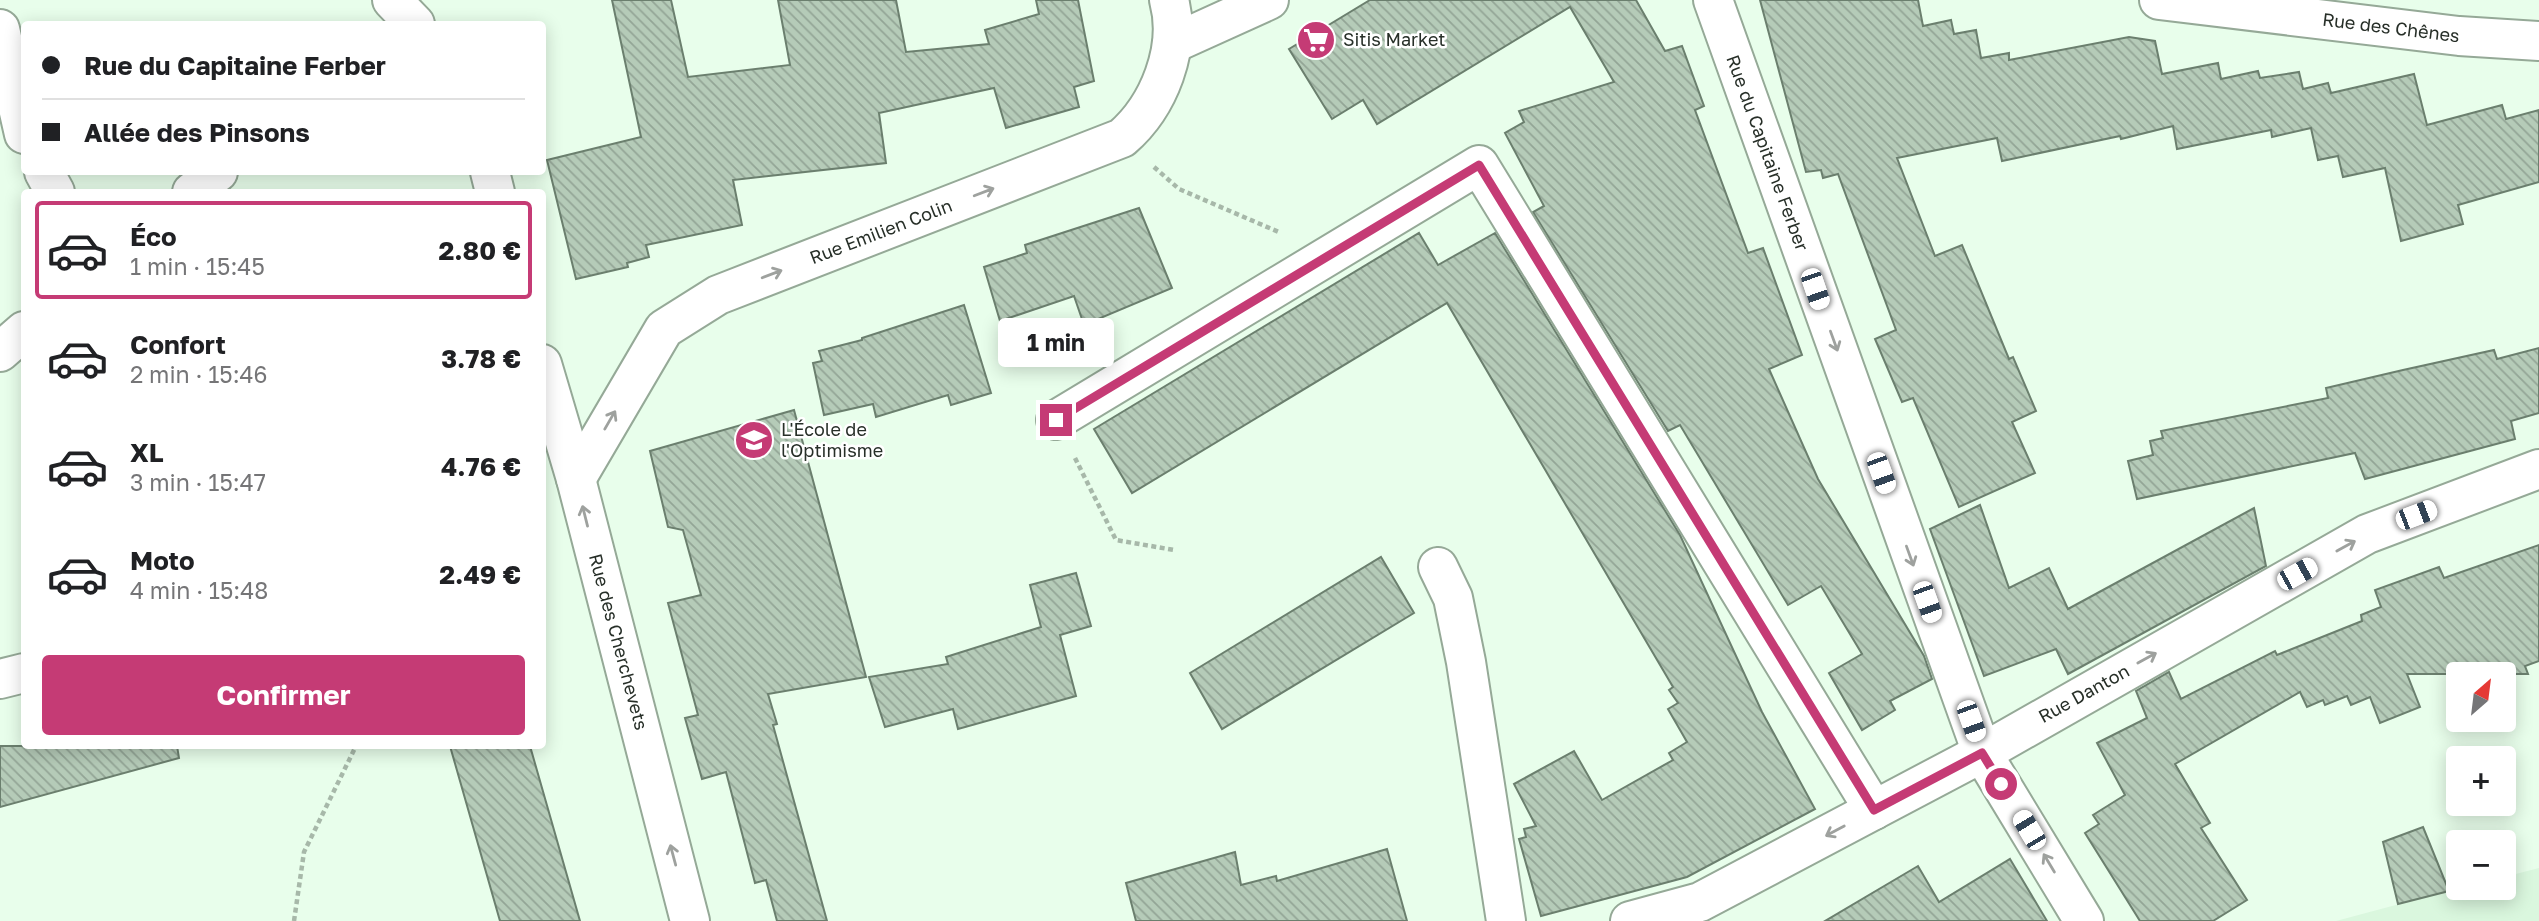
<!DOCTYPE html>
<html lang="fr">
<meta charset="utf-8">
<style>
:root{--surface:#fff;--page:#f2f2f2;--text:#202124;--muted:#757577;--line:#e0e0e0;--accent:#c53b75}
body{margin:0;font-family:"Golos Text",sans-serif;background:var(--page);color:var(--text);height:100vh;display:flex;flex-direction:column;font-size:26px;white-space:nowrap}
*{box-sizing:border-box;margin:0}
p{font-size:23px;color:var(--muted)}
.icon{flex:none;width:38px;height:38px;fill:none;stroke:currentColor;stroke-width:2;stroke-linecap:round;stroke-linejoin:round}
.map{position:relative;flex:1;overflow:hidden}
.details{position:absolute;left:21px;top:189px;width:525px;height:560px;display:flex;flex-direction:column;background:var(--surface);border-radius:7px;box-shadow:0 4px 18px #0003}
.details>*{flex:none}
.top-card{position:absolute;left:21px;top:21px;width:525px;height:154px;border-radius:7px;box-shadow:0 4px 18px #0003;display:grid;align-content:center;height:154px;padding:0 21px;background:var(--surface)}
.needle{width:46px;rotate:28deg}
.buttons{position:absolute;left:2446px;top:662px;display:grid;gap:14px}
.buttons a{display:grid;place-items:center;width:70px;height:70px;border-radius:7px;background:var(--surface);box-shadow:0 4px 18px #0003;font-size:35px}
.end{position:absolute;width:32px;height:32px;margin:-16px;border:9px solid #c53b75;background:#fff;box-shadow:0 0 0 4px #fff}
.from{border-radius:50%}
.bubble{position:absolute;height:49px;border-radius:7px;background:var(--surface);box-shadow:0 4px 18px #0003;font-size:23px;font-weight:700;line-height:49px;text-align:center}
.car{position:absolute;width:21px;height:42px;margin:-21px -10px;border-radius:9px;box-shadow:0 0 5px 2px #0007;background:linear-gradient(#fff 24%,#345 0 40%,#fff 0 76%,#345 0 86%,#fff 0)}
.top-card b{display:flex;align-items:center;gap:24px;height:66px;font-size:26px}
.top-card b+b{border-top:2px solid var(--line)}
.top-card i{width:18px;height:18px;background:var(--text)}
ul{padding:12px 0 0;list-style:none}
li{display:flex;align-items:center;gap:21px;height:98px;margin:0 14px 10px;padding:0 7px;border:4px solid transparent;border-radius:7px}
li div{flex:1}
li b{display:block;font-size:26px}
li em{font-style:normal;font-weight:700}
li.current{border-color:var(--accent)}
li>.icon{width:63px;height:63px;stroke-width:1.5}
.button{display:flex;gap:14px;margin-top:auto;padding:14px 21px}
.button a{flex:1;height:80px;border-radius:7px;background:var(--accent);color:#fff;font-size:28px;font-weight:700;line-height:80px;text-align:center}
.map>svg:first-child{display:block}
.built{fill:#daf7de}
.building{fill:url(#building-back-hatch);stroke:#6b7f6e;stroke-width:2}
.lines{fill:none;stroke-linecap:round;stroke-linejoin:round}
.minor-casing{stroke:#95a997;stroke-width:42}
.path{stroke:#a7b8a9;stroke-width:4.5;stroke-dasharray:5 3.5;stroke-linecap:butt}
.minor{stroke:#fff;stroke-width:38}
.oneway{stroke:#9ea19e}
.route{stroke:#c53b75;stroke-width:9}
.labels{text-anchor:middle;stroke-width:5;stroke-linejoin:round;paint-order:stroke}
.street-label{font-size:18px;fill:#272f28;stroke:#fff}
.poi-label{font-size:18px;fill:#272f28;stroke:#fff;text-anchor:start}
</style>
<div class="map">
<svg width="2539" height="921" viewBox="0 0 2539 921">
<defs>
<pattern id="building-back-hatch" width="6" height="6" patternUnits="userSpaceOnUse" patternTransform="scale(1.75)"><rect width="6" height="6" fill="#b5cbb8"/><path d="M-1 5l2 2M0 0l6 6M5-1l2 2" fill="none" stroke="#93a596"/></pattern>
</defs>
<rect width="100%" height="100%" fill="#e8feeb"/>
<polygon class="built" points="2539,868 2539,921 2336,921 2463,887 2504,887 2504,877"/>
<g class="building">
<polygon points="612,0 671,0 688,77 790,65 778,0 896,0 906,52 989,44 985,30 1039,14 1036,0 1078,0 1094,81 1074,87 1079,107 1006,128 994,88 879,113 886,163 733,180 742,225 646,245 649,257 627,263 628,267 576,279 547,160 641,137"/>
<polygon points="1370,0 1636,0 1665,51 1682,46 1704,106 1695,110 1748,253 1763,248 1802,355 1769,369 1818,479 1924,656 1932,679 1890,701 1895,710 1862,730 1829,673 1862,654 1821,586 1788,605 1680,425 1668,431 1533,212 1544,206 1505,133 1524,122 1519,111 1614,82 1570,7 1377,124 1363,100 1332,119 1289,49"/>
<polygon points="1760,0 1918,0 1923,26 1951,20 1954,34 1976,30 1981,58 2009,53 2009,60 2129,37 2155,41 2162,74 2218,63 2221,79 2258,71 2260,78 2299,72 2303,89 2328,83 2331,93 2414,74 2427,125 2502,105 2506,119 2539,110 2539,182 2458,205 2463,224 2401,241 2385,168 2343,177 2338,156 2318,160 2311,128 2272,137 2271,130 2177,149 2173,126 2121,139 2120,136 2002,161 1997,138 1897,158 1935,256 1962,245 2009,359 2013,357 2036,411 2012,422 2035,473 1959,507 1913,398 1902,402 1875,339 1896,330 1838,174 1823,178 1821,170 1806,172"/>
<polygon points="1139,208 1172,288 1084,325 1074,296 1000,321 984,267 1027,253 1025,245"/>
<polygon points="1419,233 1438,265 1495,233 1680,535 1762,712 1815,809 1687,877 1541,916 1519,839 1526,837 1524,829 1536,826 1514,784 1574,751 1602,800 1673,760 1669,753 1687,742 1668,709 1678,703 1669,690 1673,687 1447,303 1132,493 1094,429"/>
<polygon points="964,305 991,393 951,405 948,395 876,417 873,404 824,415 813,363 822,361 819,351 862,340 862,338"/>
<polygon points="2539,348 2539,413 2511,421 2515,439 2365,479 2355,453 2137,499 2128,461 2153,455 2150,441 2163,438 2161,431 2328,398 2326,388 2403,370 2494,350 2497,359"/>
<polygon points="794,410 866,677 768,694 777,724 773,725 827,921 777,921 766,880 755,883 726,772 702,779 685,718 698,715 668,603 701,595 683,530 668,527 650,451"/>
<polygon points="1980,505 2009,588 2049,568 2068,609 2254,508 2266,566 2068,674 2056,649 1984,676 1930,529"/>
<polygon points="2539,545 2539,661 2525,666 2528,674 2407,674 2420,707 2380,723 2370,697 2351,705 2347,696 2325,705 2323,700 2307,707 2300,692 2175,764 2210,823 2201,828 2247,900 2213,921 2140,921 2085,833 2099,824 2093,815 2125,795 2097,743 2147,718 2136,691 2169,672 2181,699 2275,651 2277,655 2362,621 2361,615 2381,607 2375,590 2439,567 2444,578"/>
<polygon points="1381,557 1414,613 1222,729 1190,673"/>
<polygon points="1076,573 1091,626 1060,635 1076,696 958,729 953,709 885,727 869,677 948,664 946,657 1041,627 1030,585"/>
<polygon points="0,746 177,746 179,758 0,807"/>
<polygon points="450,746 530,746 580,921 500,921"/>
<polygon points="2423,827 2449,891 2398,904 2383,842"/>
<polygon points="1387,849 1407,921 1136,921 1126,883 1235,852 1241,885 1276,876 1277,881"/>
<polygon points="2010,859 2047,921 1825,921 1918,866 1939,902"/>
</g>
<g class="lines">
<defs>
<g id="minor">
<polyline points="392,0 415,24"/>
<polyline points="1713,0 1982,753 2084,921"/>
<polyline points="2159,0 2459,36 2539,41"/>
<polyline points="0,29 24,134"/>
<polyline points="1172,44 1269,0"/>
<polyline points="44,172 55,192"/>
<polyline points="490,172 495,192"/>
<polyline points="192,192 218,172"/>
<polyline points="0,352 24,331"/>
<polyline points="542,364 576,479 690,921"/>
<polyline points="1056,420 1479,165 1874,810"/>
<path d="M576,479L664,329L718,295L1122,138C1159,106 1182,48 1169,0"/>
<polyline points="1438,567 1453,598 1466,662 1506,921"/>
<polyline points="0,679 24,673"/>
<polyline points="1630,921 1700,902 1874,810 1982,753 2367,534 2539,469"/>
</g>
</defs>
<use href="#minor" class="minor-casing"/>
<g class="path">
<polyline points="1154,167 1179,189 1281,233"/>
<polyline points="1075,458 1116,540 1174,550"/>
<polyline points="294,921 304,852 356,746"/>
</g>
<use href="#minor" class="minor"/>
</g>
<defs><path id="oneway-shaft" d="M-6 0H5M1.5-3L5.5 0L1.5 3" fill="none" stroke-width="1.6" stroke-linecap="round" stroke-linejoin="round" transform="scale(1.75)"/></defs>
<g class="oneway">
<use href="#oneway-shaft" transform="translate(984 192) rotate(-21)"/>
<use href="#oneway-shaft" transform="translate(772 274) rotate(-21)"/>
<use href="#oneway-shaft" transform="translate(1834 341) rotate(70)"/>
<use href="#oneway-shaft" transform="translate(610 420) rotate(-60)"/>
<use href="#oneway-shaft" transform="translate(585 516) rotate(-104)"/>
<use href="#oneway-shaft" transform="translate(2346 546) rotate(-29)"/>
<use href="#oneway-shaft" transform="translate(1910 556) rotate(70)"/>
<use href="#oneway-shaft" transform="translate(2147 658) rotate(-29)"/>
<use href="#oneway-shaft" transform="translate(1835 831) rotate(152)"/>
<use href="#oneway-shaft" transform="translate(673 855) rotate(-105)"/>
<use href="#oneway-shaft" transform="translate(2049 863) rotate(-121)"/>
</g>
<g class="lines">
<polyline class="route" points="1056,420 1479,165 1874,810 1982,753 2001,784"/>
</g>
<defs>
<symbol id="supermarket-disc" viewBox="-11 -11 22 22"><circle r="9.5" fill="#c53b75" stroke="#fff"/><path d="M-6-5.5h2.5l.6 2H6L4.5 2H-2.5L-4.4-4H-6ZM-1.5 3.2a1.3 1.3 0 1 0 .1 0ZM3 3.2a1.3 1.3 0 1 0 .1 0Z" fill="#fff"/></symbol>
<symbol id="school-disc" viewBox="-11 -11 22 22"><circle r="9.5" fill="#c53b75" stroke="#fff"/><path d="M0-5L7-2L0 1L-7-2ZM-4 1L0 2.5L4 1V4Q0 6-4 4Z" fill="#fff"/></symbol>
</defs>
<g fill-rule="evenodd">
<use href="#supermarket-disc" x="1294" y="18" width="44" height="44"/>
<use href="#school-disc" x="732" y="418" width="44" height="44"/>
</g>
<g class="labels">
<g class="street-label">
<text transform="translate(2391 28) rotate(7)" y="6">Rue des Chênes</text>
<text transform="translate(1767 153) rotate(70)" y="6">Rue du Capitaine Ferber</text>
<text transform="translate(881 232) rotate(-21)" y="6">Rue Emilien Colin</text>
<text transform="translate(618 642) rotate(75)" y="6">Rue des Cherchevets</text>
<text transform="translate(2084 694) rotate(-29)" y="6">Rue Danton</text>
</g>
<g class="poi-label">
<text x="1343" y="46">Sitis Market</text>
<text x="781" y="436">L'École de<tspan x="781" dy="21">l'Optimisme</tspan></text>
</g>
</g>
</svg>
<div class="buttons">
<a><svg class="needle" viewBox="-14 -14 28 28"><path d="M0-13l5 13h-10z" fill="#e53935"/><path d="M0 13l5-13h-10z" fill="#757577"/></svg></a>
<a>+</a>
<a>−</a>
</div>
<i class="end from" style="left:2001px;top:784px"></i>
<i class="end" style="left:1056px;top:420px"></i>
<div class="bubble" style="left:998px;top:318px;width:116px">1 min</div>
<i class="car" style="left:1815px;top:289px;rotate:161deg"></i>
<i class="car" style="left:1881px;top:473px;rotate:160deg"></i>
<i class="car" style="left:2416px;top:515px;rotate:69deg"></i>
<i class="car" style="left:2297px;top:574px;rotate:61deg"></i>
<i class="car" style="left:1927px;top:602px;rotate:160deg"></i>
<i class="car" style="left:1971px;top:721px;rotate:160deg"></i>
<i class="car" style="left:2029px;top:830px;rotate:329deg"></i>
<div class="top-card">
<b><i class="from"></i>Rue du Capitaine Ferber</b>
<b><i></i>Allée des Pinsons</b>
</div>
<section class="details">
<ul>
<li class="current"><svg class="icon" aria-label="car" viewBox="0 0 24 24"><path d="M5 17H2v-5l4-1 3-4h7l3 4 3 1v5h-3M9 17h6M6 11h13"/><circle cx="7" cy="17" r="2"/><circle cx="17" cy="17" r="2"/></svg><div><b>Éco</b><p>1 min · 15:45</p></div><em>2.80 €</em></li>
<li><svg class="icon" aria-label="car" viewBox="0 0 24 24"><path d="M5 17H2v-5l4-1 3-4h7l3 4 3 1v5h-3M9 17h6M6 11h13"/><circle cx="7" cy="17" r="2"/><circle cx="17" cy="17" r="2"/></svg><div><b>Confort</b><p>2 min · 15:46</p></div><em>3.78 €</em></li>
<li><svg class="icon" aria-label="car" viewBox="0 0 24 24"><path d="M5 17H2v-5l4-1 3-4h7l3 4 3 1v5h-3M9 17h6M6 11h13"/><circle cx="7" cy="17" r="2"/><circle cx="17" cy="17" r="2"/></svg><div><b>XL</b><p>3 min · 15:47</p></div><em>4.76 €</em></li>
<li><svg class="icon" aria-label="car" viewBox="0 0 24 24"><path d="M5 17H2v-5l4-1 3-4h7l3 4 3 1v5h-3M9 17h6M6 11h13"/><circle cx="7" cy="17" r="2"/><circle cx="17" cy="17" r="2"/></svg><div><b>Moto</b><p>4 min · 15:48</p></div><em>2.49 €</em></li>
</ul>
<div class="button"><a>Confirmer</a></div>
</section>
</div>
